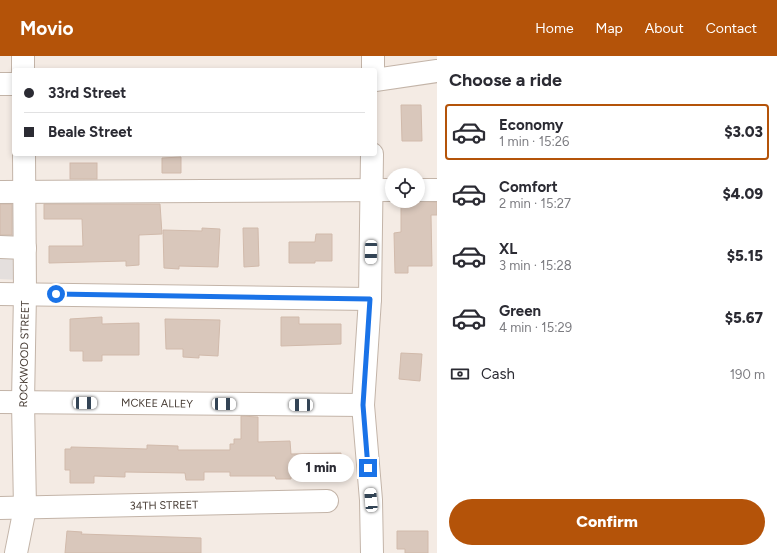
<!DOCTYPE html>
<meta charset="utf-8">
<style>
:root{--surface:#fff;--page:#f7f7f7;--text:#2b2b33;--muted:#7c7c81;--line:#e1e1e2;--accent:#b45309}
body{margin:0;font-family:Figtree,sans-serif;background:var(--page);color:var(--text);height:100vh;display:flex;flex-direction:column;font-size:15px;white-space:nowrap}
*{box-sizing:border-box;margin:0}
p{font-size:13px;color:var(--muted)}
.icon{flex:none;width:22px;height:22px;fill:none;stroke:currentColor;stroke-width:2;stroke-linecap:round;stroke-linejoin:round}
.map{position:relative;flex:1;overflow:hidden}
.drawer{display:flex;flex-direction:column;background:var(--surface);width:340px}
.drawer>*{flex:none}
.guide{position:absolute;left:12px;top:12px;width:365px;height:88px;border-radius:4px;box-shadow:0 2px 6px #0003;display:grid;align-content:center;height:88px;padding:0 12px;background:var(--surface)}
.controls{position:absolute;left:385px;top:112px;display:grid;gap:8px}
.controls a{display:grid;place-items:center;width:40px;height:40px;border-radius:50%;background:var(--surface);box-shadow:0 2px 6px #0003;font-size:20px}
.end{position:absolute;width:18px;height:18px;margin:-9px;border:5px solid #1a73e8;background:#fff;box-shadow:0 0 0 2px #fff}
.from{border-radius:50%}
.bubble{position:absolute;height:28px;border-radius:14px;background:var(--surface);box-shadow:0 2px 6px #0003;font-size:13px;font-weight:800;line-height:28px;text-align:center}
.car{position:absolute;width:12px;height:24px;margin:-12px -6px;border-radius:5px;box-shadow:0 0 3px 1px #0007;background:linear-gradient(#fff 24%,#345 0 40%,#fff 0 76%,#345 0 86%,#fff 0)}
.guide b{display:flex;align-items:center;gap:14px;height:38px;font-size:15px}
.guide b+b{border-top:1px solid var(--line)}
.guide i{width:10px;height:10px;background:var(--text)}
ul{padding:0;list-style:none}
li{display:flex;align-items:center;gap:12px;height:56px;margin:0 8px 6px;padding:0 4px;border:2px solid transparent;border-radius:4px}
li div{flex:1}
li b{display:block;font-size:15px}
li em{font-style:normal;font-weight:800}
li.selected{border-color:var(--accent)}
li>.icon{width:36px;height:36px;stroke-width:1.5}
h2{padding:0 12px;font-size:18px;line-height:48px}
.pay{display:flex;align-items:center;gap:10px;height:44px;padding:0 12px;font-size:15px}
.pay p{margin-inline-start:auto}
.cta{display:flex;gap:8px;margin-top:auto;padding:8px 12px}
.cta a{flex:1;height:46px;border-radius:24px;background:var(--accent);color:#fff;font-size:16px;font-weight:800;line-height:46px;text-align:center}
header{display:flex;align-items:center;gap:24px;box-sizing:border-box;height:56px;padding:0 20px;background:var(--accent);color:#fff}
header strong{font-size:19px}
nav{display:flex;gap:22px;margin-inline-start:auto;font-size:14px}
main{display:flex;flex:1;min-height:0}
.map>svg:first-child{display:block}
.parking{fill:#e4dfdd}
.building{fill:#d9c7bb;stroke:#d1baab}
.lines{fill:none;stroke-linecap:round;stroke-linejoin:round}
.minor-casing{stroke:#c3b4a8;stroke-width:24}
.minor{stroke:#fff;stroke-width:22}
.route{stroke:#1a73e8;stroke-width:5}
.labels{text-anchor:middle;stroke-width:4;stroke-linejoin:round;paint-order:stroke}
.street-label{font-size:11px;fill:#463b33;stroke:#fff}
</style>
<header>
<strong>Movio</strong>
<nav><a>Home</a><a>Map</a><a>About</a><a>Contact</a></nav>
</header>
<main>
<div class="map">
<svg width="437" height="497" viewBox="0 0 437 497">
<rect width="100%" height="100%" fill="#f4ebe4"/>
<polygon class="parking" points="0,134 21,134 19,224 0,223"/>
<g class="building">
<polygon points="401,49 421,49 422,85 402,85"/>
<polygon points="181,101 181,117 162,117 162,102"/>
<rect x="70" y="107" width="27" height="16"/>
<polygon points="401,145 437,146 437,159 431,159 432,210 408,210 408,217 395,217 394,177 401,176"/>
<rect x="0" y="148" width="12" height="31"/>
<polygon points="44,148 160,148 162,178 139,179 139,209 126,210 126,205 49,207 49,190 83,190 82,163 44,163"/>
<polygon points="202,172 220,173 218,211 179,210 179,213 164,212 163,174 202,175"/>
<polygon points="243,172 258,172 259,210 244,211"/>
<polygon points="316,178 332,178 332,205 315,205 315,207 289,207 289,186 315,186"/>
<polygon points="102,261 102,268 139,267 139,299 102,299 102,305 83,305 83,295 70,295 70,263"/>
<polygon points="281,261 299,261 299,268 341,268 341,288 281,290"/>
<polygon points="165,263 220,264 218,300 199,299 199,302 183,301 183,293 166,293"/>
<polygon points="401,297 422,298 420,325 399,323"/>
<polygon points="241,360 258,361 258,386 290,385 291,398 341,397 341,420 291,421 291,423 276,423 275,420 230,420 230,416 204,416 204,424 186,424 185,417 125,416 125,421 94,420 94,427 70,427 70,414 65,414 65,393 71,393 71,391 147,393 147,389 178,390 178,394 230,394 230,388 234,388 234,383 241,383"/>
<polygon points="67,475 82,476 81,478 201,482 201,497 65,497"/>
<polygon points="397,475 428,475 428,497 405,497 405,493 397,493"/>
</g>
<g class="lines">
<defs>
<g id="minor">
<polyline points="23,0 23,14"/>
<polyline points="373,14 373,0"/>
<polyline points="375,24 437,15"/>
<polyline points="0,28 14,28"/>
<polyline points="372,98 370,243 363,349 371,444 372,497"/>
<polyline points="418,134 437,134"/>
<polyline points="0,136 392,134"/>
<polyline points="0,191 25,192"/>
<polyline points="0,238 370,243"/>
<polyline points="0,346 363,349"/>
<polyline points="0,452 327,445"/>
<polyline points="16,497 25,452 23,346 25,237 24,98"/>
</g>
</defs>
<use href="#minor" class="minor-casing"/>
<use href="#minor" class="minor"/>
</g>
<g class="lines">
<polyline class="route" points="56,238 370,243 363,349 368,412"/>
</g>
<g class="labels">
<g class="street-label">
<text transform="translate(24 298) rotate(-89)" y="4">ROCKWOOD STREET</text>
<text transform="translate(157 347) rotate(1)" y="4">MCKEE ALLEY</text>
<text transform="translate(164 449) rotate(-1)" y="4">34TH STREET</text>
</g>
</g>
</svg>
<div class="controls">
<a><svg class="icon" aria-label="locate" viewBox="0 0 24 24"><circle cx="12" cy="12" r="6"/><path d="M12 2v4M12 18v4M2 12h4M18 12h4"/></svg></a>
</div>
<i class="end from" style="left:56px;top:238px"></i>
<i class="end" style="left:368px;top:412px"></i>
<div class="bubble" style="left:288px;top:398px;width:66px">1 min</div>
<i class="car" style="left:371px;top:196px;rotate:181deg"></i>
<i class="car" style="left:85px;top:347px;rotate:90deg"></i>
<i class="car" style="left:224px;top:348px;rotate:91deg"></i>
<i class="car" style="left:301px;top:349px;rotate:271deg"></i>
<i class="car" style="left:371px;top:444px;rotate:355deg"></i>
<div class="guide">
<b><i class="from"></i>33rd Street</b>
<b><i></i>Beale Street</b>
</div>
</div>
<section class="drawer">
<h2>Choose a ride</h2>
<ul>
<li class="selected"><svg class="icon" aria-label="car" viewBox="0 0 24 24"><path d="M5 17H2v-5l4-1 3-4h7l3 4 3 1v5h-3M9 17h6M6 11h13"/><circle cx="7" cy="17" r="2"/><circle cx="17" cy="17" r="2"/></svg><div><b>Economy</b><p>1 min · 15:26</p></div><em>$3.03</em></li>
<li><svg class="icon" aria-label="car" viewBox="0 0 24 24"><path d="M5 17H2v-5l4-1 3-4h7l3 4 3 1v5h-3M9 17h6M6 11h13"/><circle cx="7" cy="17" r="2"/><circle cx="17" cy="17" r="2"/></svg><div><b>Comfort</b><p>2 min · 15:27</p></div><em>$4.09</em></li>
<li><svg class="icon" aria-label="car" viewBox="0 0 24 24"><path d="M5 17H2v-5l4-1 3-4h7l3 4 3 1v5h-3M9 17h6M6 11h13"/><circle cx="7" cy="17" r="2"/><circle cx="17" cy="17" r="2"/></svg><div><b>XL</b><p>3 min · 15:28</p></div><em>$5.15</em></li>
<li><svg class="icon" aria-label="car" viewBox="0 0 24 24"><path d="M5 17H2v-5l4-1 3-4h7l3 4 3 1v5h-3M9 17h6M6 11h13"/><circle cx="7" cy="17" r="2"/><circle cx="17" cy="17" r="2"/></svg><div><b>Green</b><p>4 min · 15:29</p></div><em>$5.67</em></li>
</ul>
<div class="pay"><svg class="icon" aria-label="cash" viewBox="0 0 24 24"><path d="M3 7h18v10H3z"/><circle cx="12" cy="12" r="2"/></svg>Cash<p>190 m</p></div>
<div class="cta"><a>Confirm</a></div>
</section>
</main>
